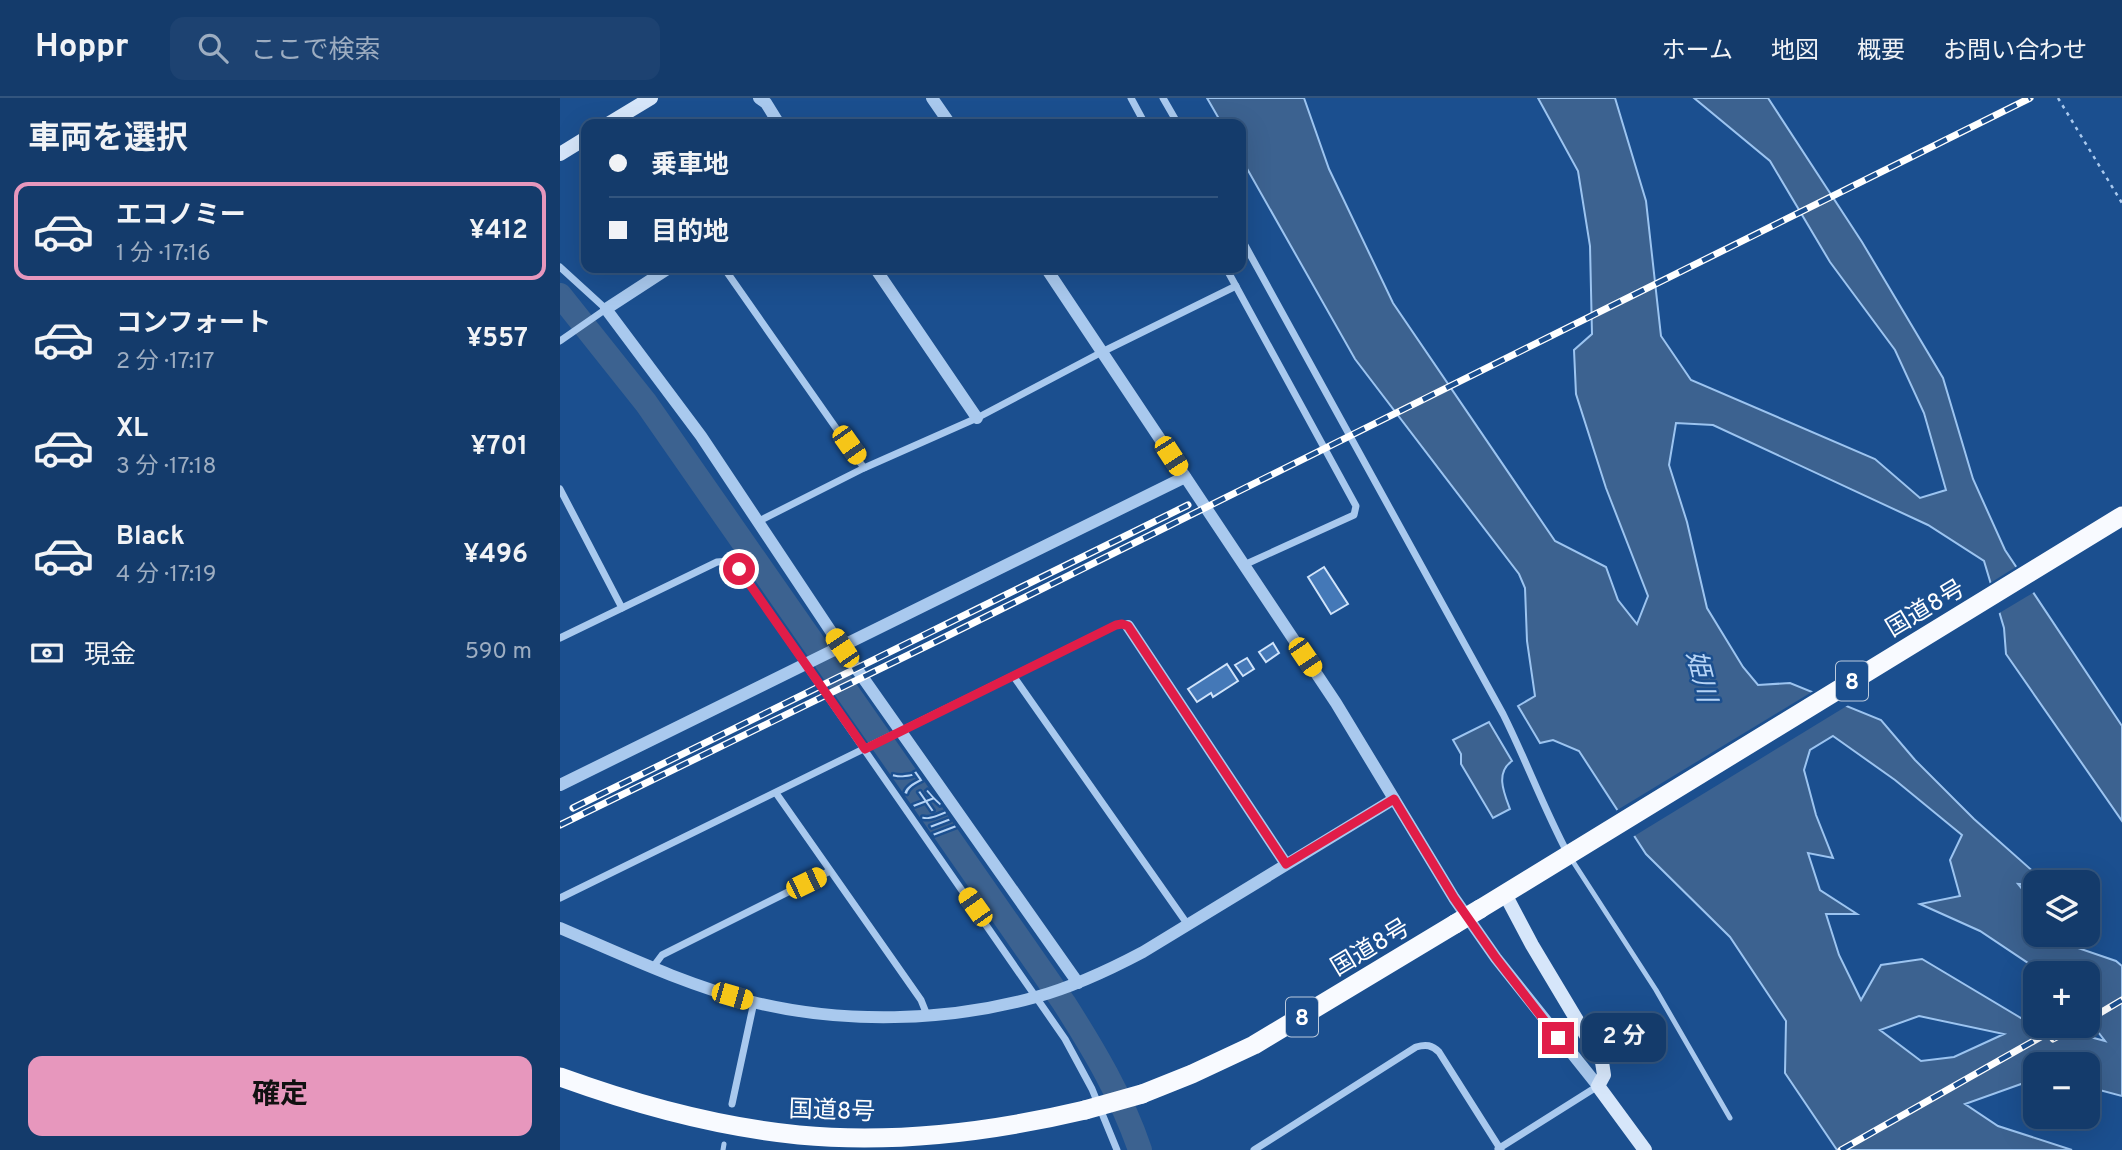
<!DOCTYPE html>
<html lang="ja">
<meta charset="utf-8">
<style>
:root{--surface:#143b6b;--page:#1d4271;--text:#f1f3f6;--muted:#9dadc1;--line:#33557e;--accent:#e797bd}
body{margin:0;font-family:Overpass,"Noto Sans JP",sans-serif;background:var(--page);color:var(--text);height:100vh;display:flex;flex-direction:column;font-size:26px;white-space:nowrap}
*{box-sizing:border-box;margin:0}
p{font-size:23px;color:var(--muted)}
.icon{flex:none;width:38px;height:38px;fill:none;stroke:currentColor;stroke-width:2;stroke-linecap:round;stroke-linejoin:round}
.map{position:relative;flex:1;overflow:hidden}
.panel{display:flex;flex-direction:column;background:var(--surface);width:560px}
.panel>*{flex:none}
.banner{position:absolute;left:21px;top:21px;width:665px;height:154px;border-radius:14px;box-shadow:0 7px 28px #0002,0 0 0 2px var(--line);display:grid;align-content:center;height:154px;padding:0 28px;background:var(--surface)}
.tools{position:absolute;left:1463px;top:772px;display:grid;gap:14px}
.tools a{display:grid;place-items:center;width:77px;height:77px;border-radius:14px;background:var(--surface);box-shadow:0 7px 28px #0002,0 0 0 2px var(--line);font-size:35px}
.end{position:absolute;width:32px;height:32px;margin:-16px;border:9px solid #e11d48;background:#fff;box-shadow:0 0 0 4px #fff}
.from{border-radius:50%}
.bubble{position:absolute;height:49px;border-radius:14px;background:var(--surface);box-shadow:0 7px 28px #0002,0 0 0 2px var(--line);font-size:23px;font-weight:700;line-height:49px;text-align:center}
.car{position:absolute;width:21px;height:42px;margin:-21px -10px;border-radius:9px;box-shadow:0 0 5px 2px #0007;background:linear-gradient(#f5c518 24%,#345 0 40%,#f5c518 0 76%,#345 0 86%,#f5c518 0)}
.banner b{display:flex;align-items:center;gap:24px;height:66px;font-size:26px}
.banner b+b{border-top:2px solid var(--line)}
.banner i{width:18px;height:18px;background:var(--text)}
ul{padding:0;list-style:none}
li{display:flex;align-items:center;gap:21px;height:98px;margin:0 14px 10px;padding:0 14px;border:4px solid transparent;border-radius:14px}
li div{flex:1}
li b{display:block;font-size:26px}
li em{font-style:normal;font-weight:700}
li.current{border-color:var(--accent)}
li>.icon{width:63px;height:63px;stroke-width:1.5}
h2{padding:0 28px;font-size:32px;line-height:84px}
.pay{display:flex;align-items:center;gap:18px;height:77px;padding:0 28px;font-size:26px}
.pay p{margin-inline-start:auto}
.action{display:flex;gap:14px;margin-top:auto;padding:14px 28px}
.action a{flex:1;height:80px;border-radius:14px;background:var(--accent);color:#111;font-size:28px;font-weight:700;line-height:80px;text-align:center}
header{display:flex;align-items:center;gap:42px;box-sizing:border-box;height:98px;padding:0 35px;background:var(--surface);border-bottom:2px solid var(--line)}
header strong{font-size:33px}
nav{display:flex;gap:38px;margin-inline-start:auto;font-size:24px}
.search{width:490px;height:63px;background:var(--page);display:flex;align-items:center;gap:18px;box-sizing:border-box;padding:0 24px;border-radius:14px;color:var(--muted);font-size:26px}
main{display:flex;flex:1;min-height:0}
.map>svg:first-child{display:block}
.water{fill:#3c6290;stroke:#9cc4f0;stroke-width:2;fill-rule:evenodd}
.pier{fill:#1b4f8f}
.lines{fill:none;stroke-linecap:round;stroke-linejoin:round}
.river{stroke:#3c6290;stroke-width:24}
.building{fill:#4478b7;stroke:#cfe3fa;stroke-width:2}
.path{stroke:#a9c9ee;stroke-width:2.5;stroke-dasharray:3.5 5;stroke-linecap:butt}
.service{stroke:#a9c9ee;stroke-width:5}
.minor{stroke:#a9c9ee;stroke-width:7}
.tertiary{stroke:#a9c9ee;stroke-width:12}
.secondary{stroke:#d6e6fa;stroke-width:14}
.trunk{stroke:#f8faff;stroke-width:19}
.rail-casing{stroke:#fff;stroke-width:7}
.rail{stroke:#1b4f8f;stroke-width:4.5;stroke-dasharray:13;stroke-linecap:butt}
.trunk-bridge{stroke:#f8faff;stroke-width:19}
.route{stroke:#e11d48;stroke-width:9}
.labels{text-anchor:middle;stroke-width:5;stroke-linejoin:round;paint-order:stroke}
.shield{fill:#1b4f8f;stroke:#bbcadd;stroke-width:2}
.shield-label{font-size:23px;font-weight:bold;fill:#fff}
.street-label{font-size:24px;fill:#fff;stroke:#1b4f8f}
.water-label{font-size:26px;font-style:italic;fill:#b5d3f5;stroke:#1b4f8f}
</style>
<header>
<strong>Hoppr</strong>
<div class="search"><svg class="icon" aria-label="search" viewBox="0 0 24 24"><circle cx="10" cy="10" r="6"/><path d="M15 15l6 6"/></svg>ここで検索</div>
<nav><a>ホーム</a><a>地図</a><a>概要</a><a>お問い合わせ</a></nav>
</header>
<main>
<section class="panel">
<h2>車両を選択</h2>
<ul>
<li class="current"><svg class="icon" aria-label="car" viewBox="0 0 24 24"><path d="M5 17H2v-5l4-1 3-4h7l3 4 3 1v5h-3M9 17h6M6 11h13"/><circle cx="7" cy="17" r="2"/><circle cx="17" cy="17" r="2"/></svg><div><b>エコノミー</b><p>1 分 · 17:16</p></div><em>¥412</em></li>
<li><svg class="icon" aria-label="car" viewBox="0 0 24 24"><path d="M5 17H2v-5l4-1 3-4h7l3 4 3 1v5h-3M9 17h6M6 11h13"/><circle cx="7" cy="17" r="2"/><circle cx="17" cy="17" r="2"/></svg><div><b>コンフォート</b><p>2 分 · 17:17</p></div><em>¥557</em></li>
<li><svg class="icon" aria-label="car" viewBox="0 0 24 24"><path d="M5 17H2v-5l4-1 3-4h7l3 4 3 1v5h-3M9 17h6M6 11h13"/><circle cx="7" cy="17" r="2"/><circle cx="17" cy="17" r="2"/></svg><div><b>XL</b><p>3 分 · 17:18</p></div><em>¥701</em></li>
<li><svg class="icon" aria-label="car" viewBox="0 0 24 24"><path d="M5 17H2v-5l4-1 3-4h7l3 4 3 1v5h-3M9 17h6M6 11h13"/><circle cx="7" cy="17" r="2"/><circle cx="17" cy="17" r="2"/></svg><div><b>Black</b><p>4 分 · 17:19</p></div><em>¥496</em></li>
</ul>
<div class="pay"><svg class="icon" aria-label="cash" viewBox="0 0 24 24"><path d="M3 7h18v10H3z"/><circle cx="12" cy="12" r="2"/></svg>現金<p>590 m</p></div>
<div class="action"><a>確定</a></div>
</section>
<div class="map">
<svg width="1562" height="1052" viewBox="0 0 1562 1052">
<rect width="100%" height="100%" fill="#1b4f8f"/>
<g class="water">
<path d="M647,0H744L769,71L833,205L995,443L1046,469L1058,502L1077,526L1088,498L1046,390L1016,296L1014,252L1032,236L1030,148L1018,73L978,0H1055L1086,103L1101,238L1131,282L1315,361L1360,400L1386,392L1364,315L1335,252L1270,164L1210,63L1134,0H1208L1302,144L1383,280L1413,381L1445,452L1562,628V723L1446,556L1444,530L1424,463L1368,427L1153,327L1116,325L1109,367L1127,424L1147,510L1183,569L1198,587L1230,585L1321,622L1355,662L1414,721L1485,784H1475V787L1458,786L1475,807V836L1500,837L1509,847L1556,863L1562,868V998L1528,989V966H1475V981L1405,1006L1438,1028L1512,1052H1277L1225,975L1226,923L1170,839L1086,756L1019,653L993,642L980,645L958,608L975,598L967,543L965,490L959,476L795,261L681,60V26H662ZM1273,638L1335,682L1402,737L1390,762L1400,798L1360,806L1420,833L1483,875H1528V921L1545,943L1489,928H1475V924L1461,920L1362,861L1321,867L1301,902L1279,857L1266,816H1297L1260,792L1248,755L1273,760L1256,717L1244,672L1250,652ZM1359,918L1444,936L1394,959L1361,963L1320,932Z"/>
<path d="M929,624L952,663C935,675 944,695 950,711L933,720L901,666V656L893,642Z"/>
</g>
<g class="pier">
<polygon points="1459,467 1476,493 1436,517 1427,487"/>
<polygon points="1255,592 1290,606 1071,740 1054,714"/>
</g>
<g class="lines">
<path class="river" d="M0,197L86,305L504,905C534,952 562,999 580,1052"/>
</g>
<g class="building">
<polygon points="764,469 788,506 771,516 748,479"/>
<polygon points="713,545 719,555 706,564 699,554"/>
<polygon points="687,560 694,571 683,578 675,567"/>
<polygon points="667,566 678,583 653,599 651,595 637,604 628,591"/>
</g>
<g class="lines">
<polyline class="path" points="1498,0 1562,105"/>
<g class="service">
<polyline points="1010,759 1096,892 1170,1020"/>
<polyline points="163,1052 164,1046"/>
</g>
<g class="minor">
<polyline points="571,0 585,26"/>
<polyline points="603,0 618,26"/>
<path d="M681,140L943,616C966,662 984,711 1008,756"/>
<polyline points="0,169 46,211 0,243"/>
<polyline points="164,170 304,370"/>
<polyline points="666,170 796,408 794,417 684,467"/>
<polyline points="0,391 62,510"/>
<polyline points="197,424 304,370 417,320 542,254 676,188"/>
<path d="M0,540L157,464C167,462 172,465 179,471L505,941L532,991L557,1052"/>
<polyline points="454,579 628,827"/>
<polyline points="216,695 361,902 367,917"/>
<polyline points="0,800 556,527 562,526 568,528"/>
<polyline points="93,869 102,857 270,773"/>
<polyline points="172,1006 194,904"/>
<polyline points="938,1051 1038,988"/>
<path d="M694,1052L856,949C866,946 872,947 879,954L941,1052"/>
</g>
<g class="tertiary">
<polyline points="199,0 206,5 219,26"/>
<polyline points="372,0 390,26"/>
<polyline points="109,170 46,211 141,338 282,550 518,885"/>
<polyline points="315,170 417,320"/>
<polyline points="486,170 776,605 894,800 936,860 1038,988"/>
<polyline points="568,528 726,766"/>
<polyline points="0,687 625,379"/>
<path d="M0,830C63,857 126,887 193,904C283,926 386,924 476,899C513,889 549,872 583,854L834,701"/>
</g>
<g class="secondary">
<polyline points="48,26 91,0"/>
<polyline points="0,56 26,40"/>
<polyline points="945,796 972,847 1042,964 1044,977 1038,988 1085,1052"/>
</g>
<g class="trunk">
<polyline points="920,811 1562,418"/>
<path d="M0,979C77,1007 157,1029 239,1037C334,1046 432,1034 525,1012"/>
<polyline points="582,996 632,976 694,947 895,826"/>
</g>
<defs>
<g id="rail">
<polyline points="13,710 628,407"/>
<polyline points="0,727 379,542 1470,0"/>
<polyline points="1528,922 1562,902"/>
<polyline points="1493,941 1518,928"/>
<polyline points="1281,1052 1500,928"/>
</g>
</defs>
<use href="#rail" class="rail-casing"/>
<use href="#rail" class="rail"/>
<g class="trunk-bridge">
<polyline points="895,826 920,811"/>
<polyline points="525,1012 582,996"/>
</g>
</g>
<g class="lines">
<polyline class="route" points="179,471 305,651 556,527 562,526 568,528 726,766 834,701 894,800 936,860 998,940"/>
</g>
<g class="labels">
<g class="shield">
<rect x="1276" y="563.5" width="32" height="39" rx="5"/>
<rect x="726" y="899.5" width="32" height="39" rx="5"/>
</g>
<g class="shield-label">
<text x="1292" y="591">8</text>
<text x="742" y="927">8</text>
</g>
<g class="street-label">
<text transform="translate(1365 510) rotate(-31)" y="8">国道8号</text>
<text transform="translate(810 849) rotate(-31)" y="8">国道8号</text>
<text transform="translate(272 1012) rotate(2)" y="8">国道8号</text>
</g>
<g class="water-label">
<text transform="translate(1142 578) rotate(76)" y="9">姫川</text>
<text transform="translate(363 702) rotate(55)" y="9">八千川</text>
</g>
</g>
</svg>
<div class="tools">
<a><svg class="icon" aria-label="layers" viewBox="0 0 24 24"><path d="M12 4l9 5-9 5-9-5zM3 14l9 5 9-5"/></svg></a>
<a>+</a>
<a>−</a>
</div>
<i class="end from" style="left:179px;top:471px"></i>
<i class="end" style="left:998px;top:940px"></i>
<div class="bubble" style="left:1022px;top:915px;width:84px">2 分</div>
<i class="car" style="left:289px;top:347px;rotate:145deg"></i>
<i class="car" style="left:611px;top:358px;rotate:147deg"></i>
<i class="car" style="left:282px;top:550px;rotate:326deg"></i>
<i class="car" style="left:745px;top:559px;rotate:146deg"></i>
<i class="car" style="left:246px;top:785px;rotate:64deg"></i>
<i class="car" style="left:415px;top:809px;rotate:325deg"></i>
<i class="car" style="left:172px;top:898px;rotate:106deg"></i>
<div class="banner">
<b><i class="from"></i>乗車地</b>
<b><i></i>目的地</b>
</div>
</div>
</main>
